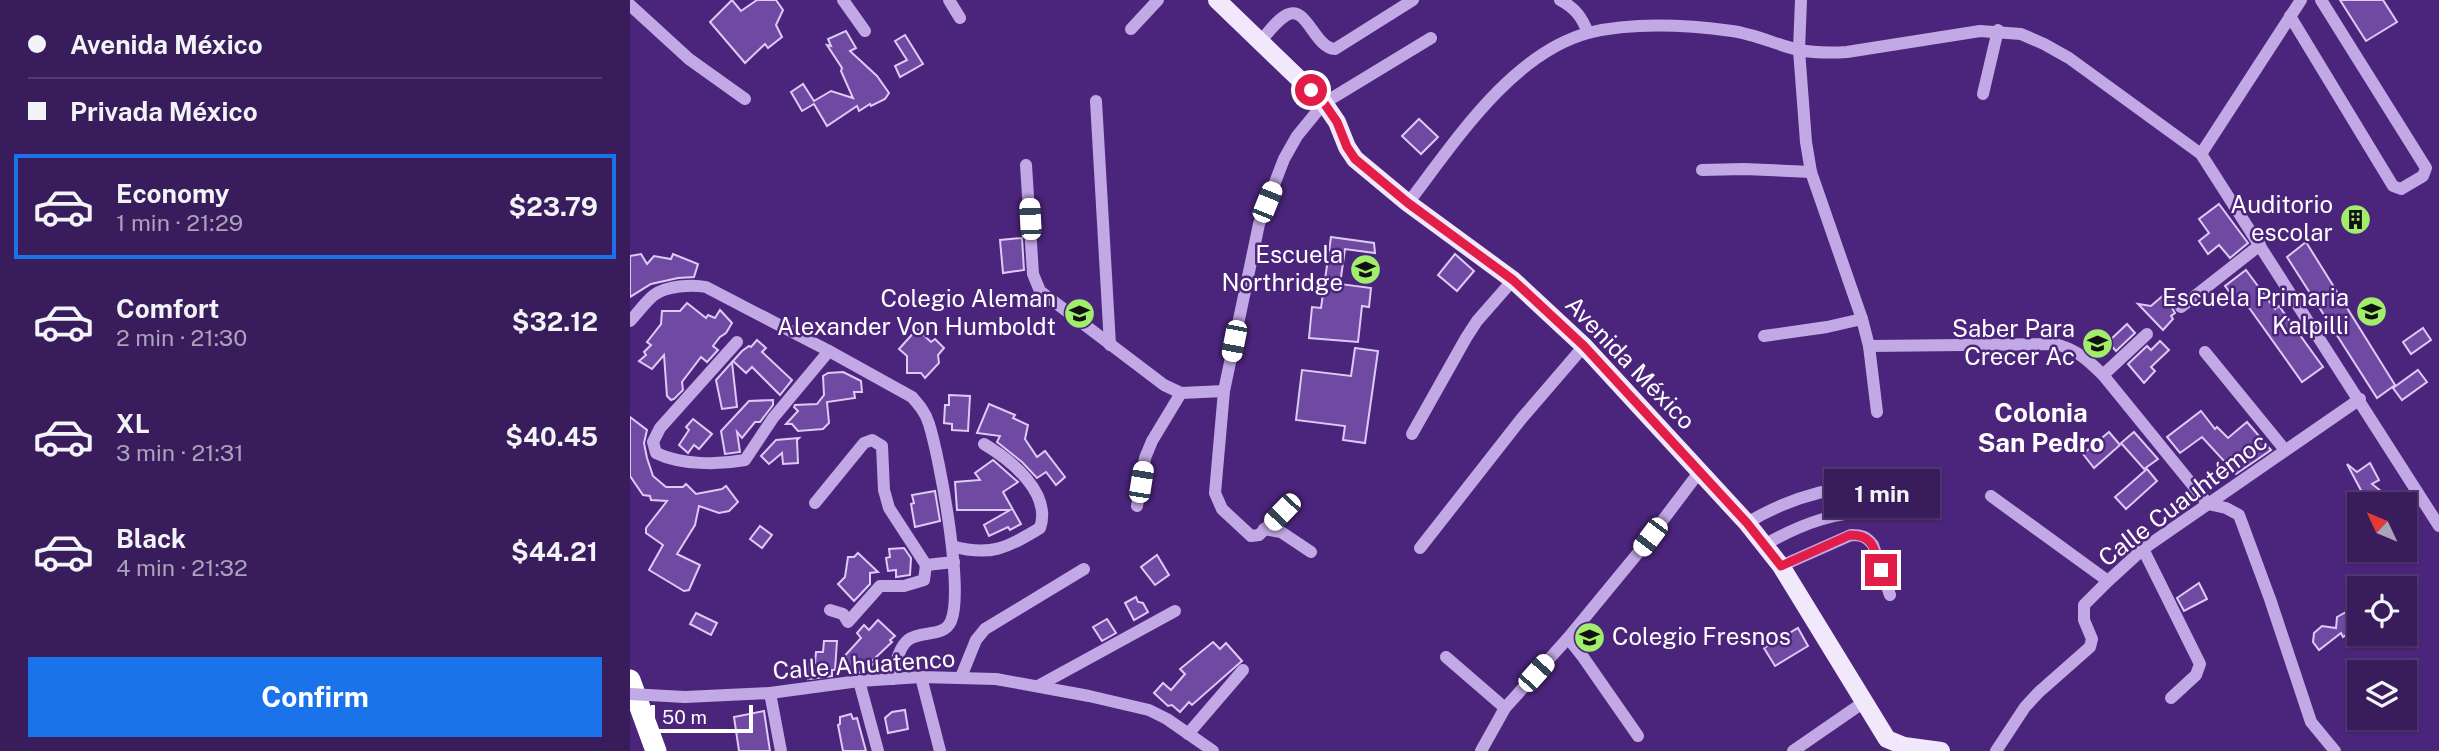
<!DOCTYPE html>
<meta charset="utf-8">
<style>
:root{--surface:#381c5c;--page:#432965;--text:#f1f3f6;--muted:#aba1bb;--line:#523a72;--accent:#1a73e8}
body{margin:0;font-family:"Public Sans",sans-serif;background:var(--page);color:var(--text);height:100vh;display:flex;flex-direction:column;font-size:26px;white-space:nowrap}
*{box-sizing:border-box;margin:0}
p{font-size:23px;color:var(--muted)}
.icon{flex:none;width:38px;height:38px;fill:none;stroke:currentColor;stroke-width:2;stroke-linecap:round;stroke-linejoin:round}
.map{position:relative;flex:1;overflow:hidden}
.details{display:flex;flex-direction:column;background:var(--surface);width:630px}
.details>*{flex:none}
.top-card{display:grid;align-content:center;height:154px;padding:0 28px;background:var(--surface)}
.needle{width:46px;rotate:314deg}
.tools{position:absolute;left:1717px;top:492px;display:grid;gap:14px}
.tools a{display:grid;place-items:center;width:70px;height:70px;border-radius:0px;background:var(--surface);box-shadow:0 2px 5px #0004,0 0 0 2px var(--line);font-size:35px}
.scale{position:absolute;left:21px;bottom:18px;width:102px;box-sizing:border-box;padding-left:7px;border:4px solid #fff;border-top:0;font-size:19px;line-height:24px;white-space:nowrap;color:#fff;-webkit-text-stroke:5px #4b257b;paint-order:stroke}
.end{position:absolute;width:32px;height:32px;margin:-16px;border:9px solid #e11d48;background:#fff;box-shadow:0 0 0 4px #fff}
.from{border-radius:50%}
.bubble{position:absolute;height:49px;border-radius:0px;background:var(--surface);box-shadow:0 2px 5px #0004,0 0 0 2px var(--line);font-size:23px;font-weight:700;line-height:49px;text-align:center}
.car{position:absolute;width:21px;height:42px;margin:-21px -10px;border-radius:9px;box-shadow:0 0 5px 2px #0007;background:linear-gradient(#fff 24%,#345 0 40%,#fff 0 76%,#345 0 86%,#fff 0)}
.top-card b{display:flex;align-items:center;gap:24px;height:66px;font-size:26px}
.top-card b+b{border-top:2px solid var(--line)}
.top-card i{width:18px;height:18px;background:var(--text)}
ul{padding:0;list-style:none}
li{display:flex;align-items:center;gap:21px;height:105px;margin:0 14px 10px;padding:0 14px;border:4px solid transparent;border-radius:0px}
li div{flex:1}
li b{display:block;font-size:26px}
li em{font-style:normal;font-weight:700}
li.on{border-color:var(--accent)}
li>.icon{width:63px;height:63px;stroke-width:1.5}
.action{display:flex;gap:14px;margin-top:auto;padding:14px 28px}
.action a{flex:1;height:80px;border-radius:0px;background:var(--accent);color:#fff;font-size:28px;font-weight:700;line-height:80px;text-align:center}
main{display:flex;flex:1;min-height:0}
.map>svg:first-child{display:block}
.building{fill:#7049a2;stroke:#dccbf4;stroke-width:2}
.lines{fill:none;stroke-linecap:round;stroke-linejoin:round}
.minor{stroke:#c2a8e4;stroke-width:12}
.major{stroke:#f2e8fc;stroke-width:18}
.highway{stroke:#fff;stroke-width:21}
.minor-bridge{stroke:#c2a8e4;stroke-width:12}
.route{stroke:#e11d48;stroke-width:9}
.labels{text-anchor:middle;stroke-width:5;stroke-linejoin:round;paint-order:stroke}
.poi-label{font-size:24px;fill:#fff;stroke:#4b257b;text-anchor:end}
.street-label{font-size:24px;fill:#fff;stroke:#4b257b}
.neighbourhood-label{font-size:26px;font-weight:bold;fill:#fff;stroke:#4b257b}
</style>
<main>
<section class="details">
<div class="top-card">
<b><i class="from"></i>Avenida México</b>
<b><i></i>Privada México</b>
</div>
<ul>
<li class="on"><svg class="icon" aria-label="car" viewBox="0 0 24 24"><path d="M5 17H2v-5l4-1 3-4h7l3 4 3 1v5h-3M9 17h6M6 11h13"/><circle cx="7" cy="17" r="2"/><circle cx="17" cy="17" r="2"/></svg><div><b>Economy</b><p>1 min · 21:29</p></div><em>$23.79</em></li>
<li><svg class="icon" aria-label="car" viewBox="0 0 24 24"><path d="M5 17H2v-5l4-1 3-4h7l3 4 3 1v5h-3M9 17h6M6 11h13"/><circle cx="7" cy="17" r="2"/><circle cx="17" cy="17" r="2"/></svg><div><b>Comfort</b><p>2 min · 21:30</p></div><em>$32.12</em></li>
<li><svg class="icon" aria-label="car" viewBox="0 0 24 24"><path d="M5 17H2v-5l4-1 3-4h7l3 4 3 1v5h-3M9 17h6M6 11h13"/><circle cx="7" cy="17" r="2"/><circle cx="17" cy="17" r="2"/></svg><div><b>XL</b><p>3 min · 21:31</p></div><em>$40.45</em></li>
<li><svg class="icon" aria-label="car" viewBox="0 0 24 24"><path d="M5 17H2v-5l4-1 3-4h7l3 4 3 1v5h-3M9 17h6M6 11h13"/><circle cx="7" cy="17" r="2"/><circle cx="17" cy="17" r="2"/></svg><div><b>Black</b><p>4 min · 21:32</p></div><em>$44.21</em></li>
</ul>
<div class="action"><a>Confirm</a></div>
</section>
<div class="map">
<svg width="1809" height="751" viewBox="0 0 1809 751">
<rect width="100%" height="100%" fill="#4b257b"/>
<g class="building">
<polygon points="102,0 111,11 127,0 146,0 153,10 146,25 152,37 138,48 135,44 115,63 80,22"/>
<polygon points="1710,0 1753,0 1767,22 1736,41"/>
<polygon points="216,31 226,48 220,51 247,76 259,93 255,99 241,106 240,104 229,111 227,106 197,126 184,104 172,111 161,92 173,84 184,101 201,91 223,98 211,71 212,68 197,45 201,46 198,39"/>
<polygon points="275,35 293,64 270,77 265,66 277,60 265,41"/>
<polygon points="789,119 808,137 791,154 772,136"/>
<polygon points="1589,204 1618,243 1600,258 1589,245 1578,254 1569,241 1579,233 1569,219"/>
<polygon points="701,237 744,243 745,253 715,249 710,284 741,288 739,307 732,306 728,342 679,338 682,307 691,308"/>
<polygon points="392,238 394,270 373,273 370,240"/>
<polygon points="1676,242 1765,385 1747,398 1657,257"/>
<polygon points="11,254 17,264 24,256 41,259 43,254 68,264 64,277 48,278 21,284 0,297 0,256"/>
<polygon points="825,254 844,271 827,291 808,275"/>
<polygon points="1616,270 1645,309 1649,306 1693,367 1672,382 1620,309 1612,300 1608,303 1595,286"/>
<polygon points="1536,293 1544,302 1542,308 1545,313 1541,316 1543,319 1533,330 1508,304 1521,306"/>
<polygon points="57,303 76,318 78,315 85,318 90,310 102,323 96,333 90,337 83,346 88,350 77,362 71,357 52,382 53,390 44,399 41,400 37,396 34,355 22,369 9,361 16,355 14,352 21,345 17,342 31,324 32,311 50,311"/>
<polygon points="1497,324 1505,333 1486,351 1478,342"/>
<polygon points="1793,328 1801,340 1781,354 1773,342"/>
<polygon points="287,329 301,342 305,339 314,348 308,355 309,363 295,378 291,373 277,373 277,356 269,349"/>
<polygon points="127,340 136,348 132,352 162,380 150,395 122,367 116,373 103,361 112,351 119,346 121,347"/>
<polygon points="1530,341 1539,350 1521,367 1525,371 1514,383 1498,364 1517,346 1521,350"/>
<polygon points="725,348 748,351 735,443 713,440 715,426 666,420 672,370 721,376"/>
<polygon points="102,362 107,407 92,409 86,380"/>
<polygon points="1788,370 1797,382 1772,400 1763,388"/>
<polygon points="213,372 231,381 232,392 224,392 225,398 197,402 199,423 193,429 168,431 162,424 156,424 168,411 164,407 165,405 187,404 194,395 193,376 198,373"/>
<polygon points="319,395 340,396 338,431 322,430 322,424 314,423 315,405 319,405"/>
<polygon points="143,400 143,405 130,422 125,422 112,438 107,432 110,452 95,454 91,431 119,401"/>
<polygon points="359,404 385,415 383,418 398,425 395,439 407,457 415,451 435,477 426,485 416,472 407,478 392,462 367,442 370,436 347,433"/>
<polygon points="1571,411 1585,429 1587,427 1598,438 1617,422 1641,450 1606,474 1572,437 1550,453 1537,437"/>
<polygon points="0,417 17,430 14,443 17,458 23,476 36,487 53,487 56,484 66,494 92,489 96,486 108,502 99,511 89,513 69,506 65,525 47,554 70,565 59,590 54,591 19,570 33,545 16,533 16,528 37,501 21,500 20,496 13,495 0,476"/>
<polygon points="63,419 82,434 69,449 64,445 58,453 49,445 59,430 56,427"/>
<polygon points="1479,432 1490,445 1464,468 1453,454"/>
<polygon points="1504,432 1528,459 1514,469 1491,443"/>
<polygon points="169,438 167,440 168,463 153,464 152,453 139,464 131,456 146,440"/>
<polygon points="363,460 388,482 373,492 391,524 380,530 378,527 359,536 354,525 380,510 327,510 325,482 350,480 345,473"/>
<polygon points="1740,463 1749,480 1742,484 1756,495 1745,504 1720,504 1733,494 1717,464 1727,472"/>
<polygon points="1517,469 1527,481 1496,509 1485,497"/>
<polygon points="305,491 310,521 285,527 281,504 284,503 282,495"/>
<polygon points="130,526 142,535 132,548 120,539"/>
<polygon points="274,548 281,558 280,575 266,577 266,570 258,571 256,558 260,557 259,549"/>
<polygon points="228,553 248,572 240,573 240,584 224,601 208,584 215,577 218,557 224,557"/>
<polygon points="527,555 539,575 525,585 511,567"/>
<polygon points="1569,583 1577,599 1554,611 1547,598"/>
<polygon points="506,597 508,602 513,603 518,612 504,620 495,603"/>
<polygon points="1725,607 1729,613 1729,621 1721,627 1723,630 1713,637 1711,633 1689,650 1683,642 1684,633 1692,626 1706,628 1707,617"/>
<polygon points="66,613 87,623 81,635 60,624"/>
<polygon points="477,619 486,633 472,641 463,627"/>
<polygon points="248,620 265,636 260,640 262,642 243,660 245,662 236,672 224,673 211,660 231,638 227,633 234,625 239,630"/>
<polygon points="1168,628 1178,646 1145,666 1134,648"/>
<polygon points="194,641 207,641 205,670 202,670 202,676 178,679 179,663 185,663 186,652 193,652"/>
<polygon points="583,642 590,649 596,643 612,661 562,705 559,702 550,712 542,705 538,706 524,693 533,683 541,690 555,674 550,669"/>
<polygon points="275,710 278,729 258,733 255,718 262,712"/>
<polygon points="134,711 140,751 109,751 104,717"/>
<polygon points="221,714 223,719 227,718 236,751 213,751 208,725 210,724 210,717"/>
</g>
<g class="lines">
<g class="minor">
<polyline points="213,0 235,31"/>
<polyline points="319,0 330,18"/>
<path d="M930,0C945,8 952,17 958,33"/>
<polyline points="1171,0 1169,50 1176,142 1181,172 1232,319 1239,346 1247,412"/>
<polyline points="0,5 59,59 115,99"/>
<polyline points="1660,16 1763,186 1771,189 1793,176 1796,168 1691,0"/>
<polyline points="501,29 528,0"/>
<path d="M630,42C638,33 648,18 659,14C677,7 685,48 705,49L783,0"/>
<polyline points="1353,94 1368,30"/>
<polyline points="466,101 480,345"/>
<polyline points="1571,154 1671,0"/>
<polyline points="396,165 403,274 410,291 534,385 551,393 594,391"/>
<polyline points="1072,170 1114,169 1181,172"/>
<path d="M778,203C824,143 881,54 958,33C1003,22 1057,25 1102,31C1125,34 1147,45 1169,50C1185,53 1201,53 1217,52L1350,31L1391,34L1414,44L1439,58L1571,154L1809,526"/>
<polyline points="1551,307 1630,245"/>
<path d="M0,321C8,313 15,302 24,295C36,286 62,284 76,287L199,351L282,397C289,405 296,413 299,424C310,459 334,590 321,621C314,638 291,630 278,640C268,648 265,667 262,679"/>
<polyline points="1134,336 1197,327 1232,319"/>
<path d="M107,342L30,428L23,442L26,453C51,465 88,465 115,460L143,418L199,351"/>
<path d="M1239,346L1425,344C1446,349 1458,360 1473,375L1578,504L1596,508L1609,515L1640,599L1681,722L1705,751"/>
<polyline points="1575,352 1655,450"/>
<polyline points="1473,375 1517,334"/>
<polyline points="782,434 836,338 847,321 883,280"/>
<polyline points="1361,496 1478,581"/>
<polyline points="185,503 234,443 242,440 252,446 254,490 259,508 296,565"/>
<polyline points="507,506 515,458 522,441 551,393"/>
<polyline points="652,512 629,535 621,536 592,509 585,493 594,391 629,224 654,159 667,136 694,103 801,38"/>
<path d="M1117,523C1152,502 1187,490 1227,486"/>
<polyline points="634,529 651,532 681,552"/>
<path d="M1136,544C1173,523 1207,511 1250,511"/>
<path d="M322,546C360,557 377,548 410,528C422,493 381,460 354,444"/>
<polyline points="790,548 892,418 954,346"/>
<polyline points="1513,549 1570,664 1566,675 1541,698"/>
<path d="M1151,566L1221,535C1231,535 1236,536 1243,545L1260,595"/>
<polyline points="200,610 213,614 218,622 250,586 274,586 294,580 296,565 324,562"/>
<polyline points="938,638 953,657 1008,736"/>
<polyline points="816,657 875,708"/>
<polyline points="291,677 310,751"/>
<polyline points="331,677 346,640 355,629 454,569"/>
<polyline points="229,681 248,751"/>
<polyline points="408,686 545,611"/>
<polyline points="140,693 151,751"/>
<polyline points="55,697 140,693 229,681 291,677 366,679 459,696 519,710 537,719 583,751"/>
<polyline points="558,734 613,670"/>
<polyline points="851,751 875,708 938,638 1008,553 1070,471"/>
<polyline points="1163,751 1234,702"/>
<polyline points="1366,751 1395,707 1409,692 1460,647 1462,639 1454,620 1454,605 1478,581 1513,549 1730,399"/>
</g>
<polyline class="major" points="587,0 694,103 707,122 717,147 725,159 778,203 883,280 954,346 1117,523 1151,566 1257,739 1274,746 1311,751"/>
<polyline class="highway" points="0,680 26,751"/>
<polyline class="minor-bridge" points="0,694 55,697"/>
</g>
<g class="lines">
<path class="route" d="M681,90L694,103L707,122L717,147L725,159L778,203L883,280L954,346L1117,523L1151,566L1220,535C1245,535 1244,550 1251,570"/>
</g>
<defs>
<symbol id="building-disc" viewBox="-11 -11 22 22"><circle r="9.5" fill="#a1ee6d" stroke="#4b257b"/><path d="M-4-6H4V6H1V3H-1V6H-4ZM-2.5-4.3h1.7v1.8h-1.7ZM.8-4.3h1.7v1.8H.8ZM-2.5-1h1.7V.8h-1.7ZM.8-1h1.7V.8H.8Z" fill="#111"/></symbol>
<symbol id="school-disc" viewBox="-11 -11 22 22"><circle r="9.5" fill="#a1ee6d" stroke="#4b257b"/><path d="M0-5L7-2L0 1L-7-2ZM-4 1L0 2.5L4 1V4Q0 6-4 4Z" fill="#111"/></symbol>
</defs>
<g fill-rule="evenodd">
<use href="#building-disc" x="1708" y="202" width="35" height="35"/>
<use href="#school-disc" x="718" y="252" width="35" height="35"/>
<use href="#school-disc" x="1724" y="294" width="35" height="35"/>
<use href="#school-disc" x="432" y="296" width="35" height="35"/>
<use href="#school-disc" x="1450" y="326" width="35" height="35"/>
<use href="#school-disc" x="942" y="620" width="35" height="35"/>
</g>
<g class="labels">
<g class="poi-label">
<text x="1703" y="213">Auditorio<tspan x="1703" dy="28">escolar</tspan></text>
<text x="713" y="263">Escuela<tspan x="713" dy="28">Northridge</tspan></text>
<text x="1719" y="306">Escuela Primaria<tspan x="1719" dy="28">Kalpilli</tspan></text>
<text x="426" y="307">Colegio Aleman<tspan x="426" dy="28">Alexander Von Humboldt</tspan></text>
<text x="1445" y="337">Saber Para<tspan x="1445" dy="28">Crecer Ac</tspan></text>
<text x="982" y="645" text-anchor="start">Colegio Fresnos</text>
</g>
<g class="street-label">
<text transform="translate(1000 363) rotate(46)" y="8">Avenida México</text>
<text transform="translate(1553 500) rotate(-37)" y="8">Calle Cuauhtémoc</text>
<text transform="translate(234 665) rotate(-4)" y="8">Calle Ahuatenco</text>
</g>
<g class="neighbourhood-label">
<text x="1411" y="422">Colonia<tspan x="1411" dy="30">San Pedro</tspan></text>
</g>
</g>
</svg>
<div class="tools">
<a><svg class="needle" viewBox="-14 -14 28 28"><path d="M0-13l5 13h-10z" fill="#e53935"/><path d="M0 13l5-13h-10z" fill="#aba1bb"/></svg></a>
<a><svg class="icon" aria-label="locate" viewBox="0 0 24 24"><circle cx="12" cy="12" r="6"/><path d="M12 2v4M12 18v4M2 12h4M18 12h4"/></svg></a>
<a><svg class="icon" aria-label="layers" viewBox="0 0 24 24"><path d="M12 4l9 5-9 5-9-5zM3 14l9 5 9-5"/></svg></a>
</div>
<div class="scale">50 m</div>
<i class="end from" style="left:681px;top:90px"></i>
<i class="end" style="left:1251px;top:570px"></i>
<div class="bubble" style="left:1194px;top:469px;width:116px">1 min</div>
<i class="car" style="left:637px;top:202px;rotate:22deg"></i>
<i class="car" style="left:400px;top:219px;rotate:357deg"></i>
<i class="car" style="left:604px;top:341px;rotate:191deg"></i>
<i class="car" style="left:511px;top:482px;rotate:9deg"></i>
<i class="car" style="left:652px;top:512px;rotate:224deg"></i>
<i class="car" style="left:1020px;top:537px;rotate:217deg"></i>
<i class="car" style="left:906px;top:673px;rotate:42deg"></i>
</div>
</main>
